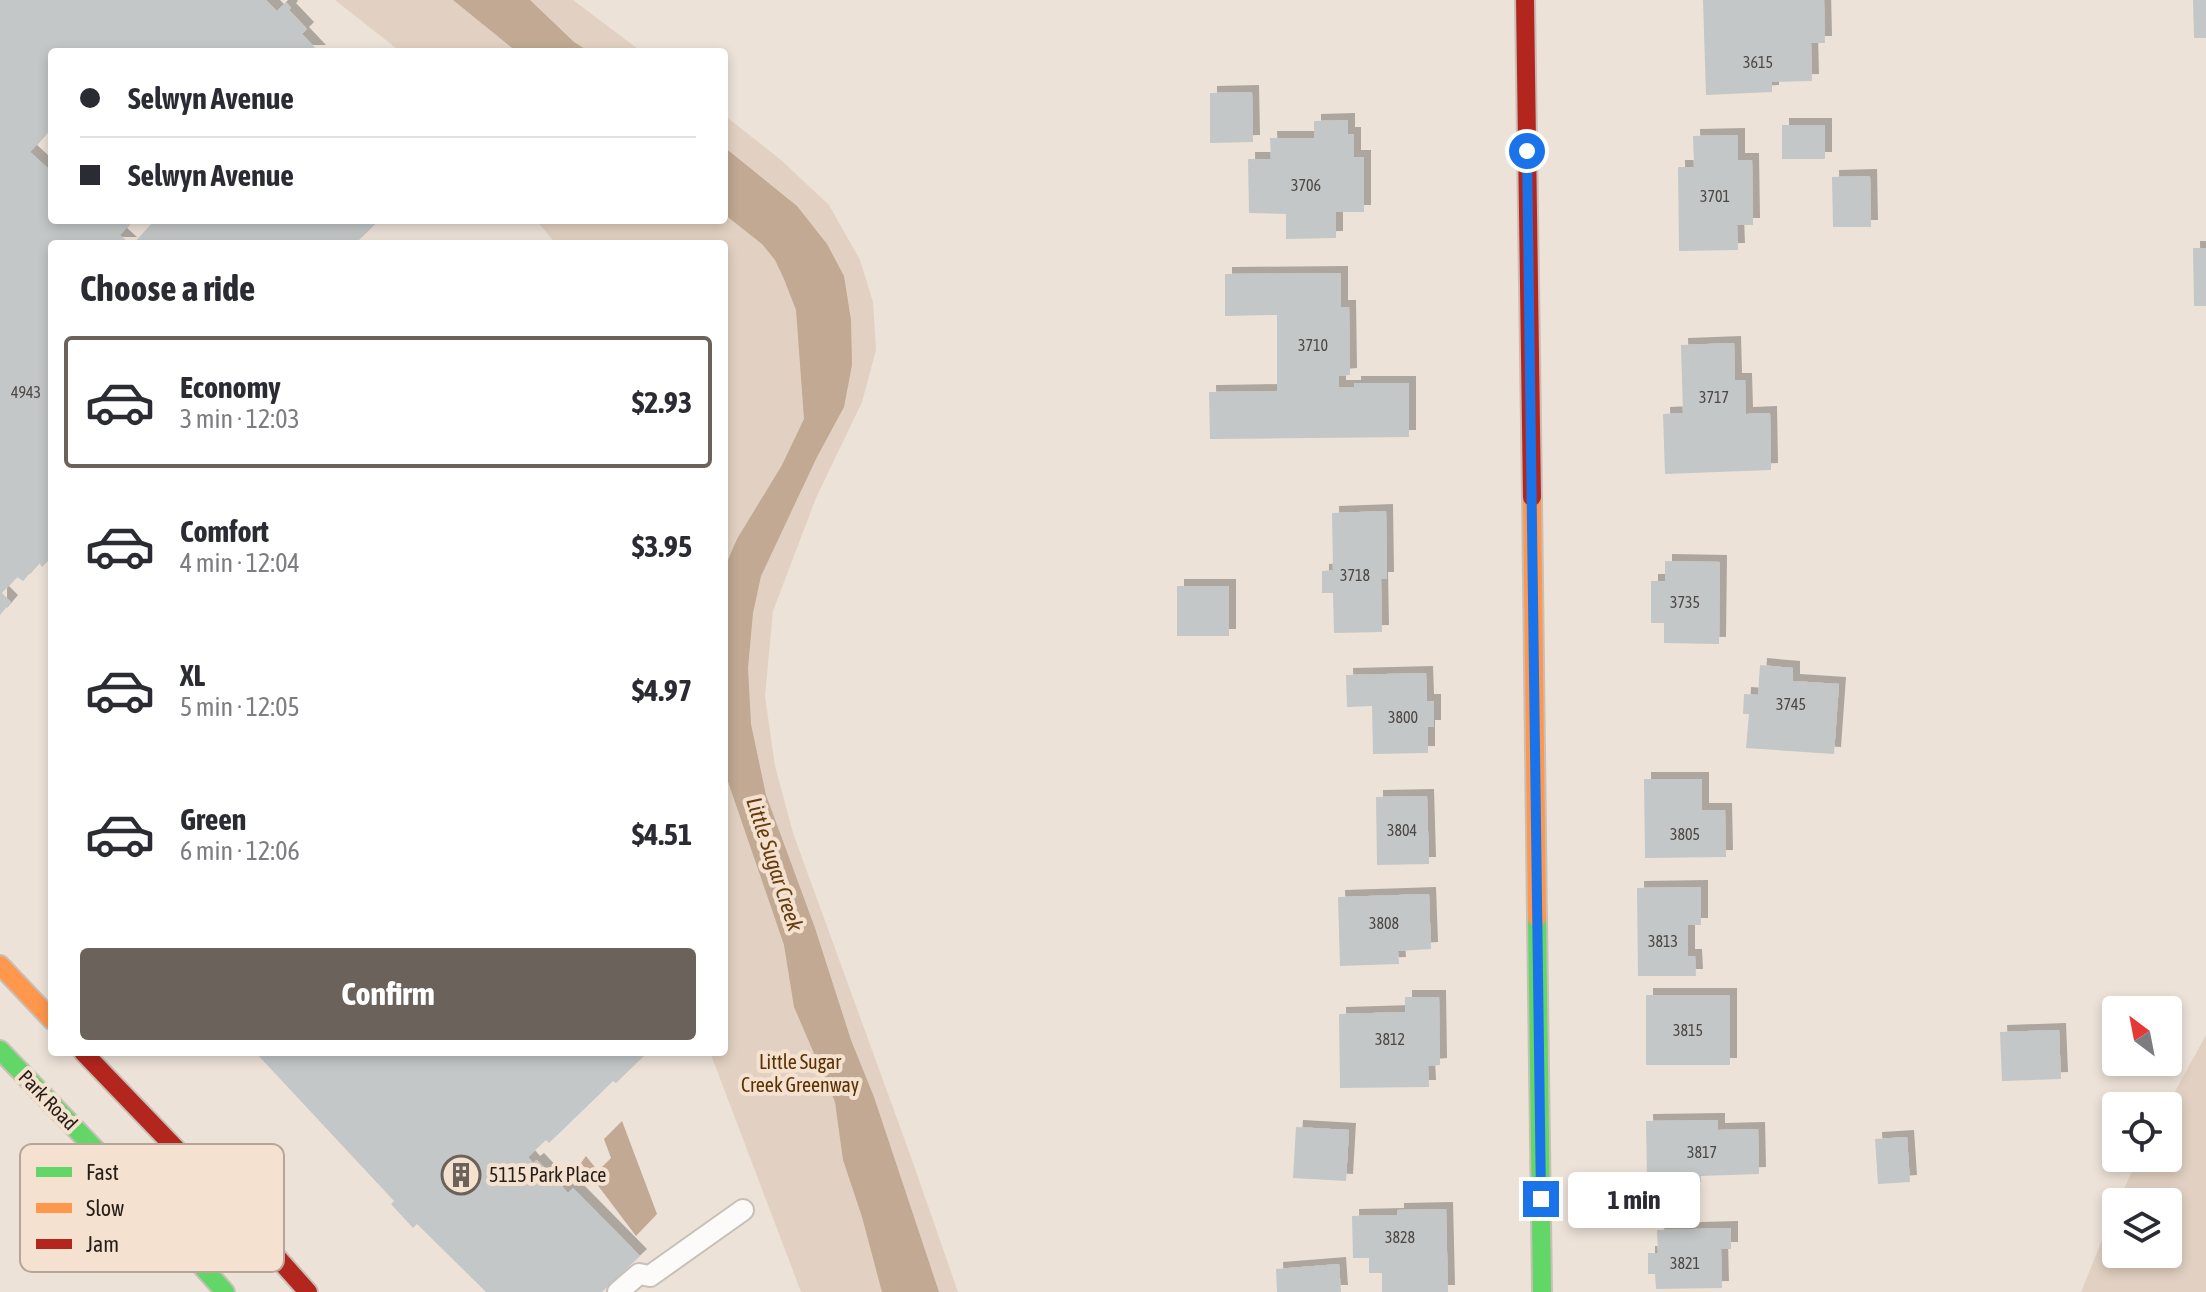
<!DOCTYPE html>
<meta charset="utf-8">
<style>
:root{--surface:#fff;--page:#f7f7f7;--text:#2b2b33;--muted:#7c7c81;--line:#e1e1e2;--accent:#6b635b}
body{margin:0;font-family:"Asap Condensed",sans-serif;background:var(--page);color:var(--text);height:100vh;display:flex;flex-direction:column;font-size:30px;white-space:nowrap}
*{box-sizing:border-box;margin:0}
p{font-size:26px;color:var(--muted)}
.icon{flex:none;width:44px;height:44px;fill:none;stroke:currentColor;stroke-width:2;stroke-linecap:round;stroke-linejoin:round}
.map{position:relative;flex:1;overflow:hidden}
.drawer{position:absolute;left:48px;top:240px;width:680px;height:816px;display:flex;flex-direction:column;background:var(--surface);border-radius:8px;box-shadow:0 4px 12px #0003}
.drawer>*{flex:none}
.guide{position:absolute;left:48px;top:48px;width:680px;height:176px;border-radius:8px;box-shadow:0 4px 12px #0003;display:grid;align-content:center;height:176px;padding:0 32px;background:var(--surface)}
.needle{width:52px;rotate:328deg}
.buttons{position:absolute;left:2102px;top:996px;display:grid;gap:16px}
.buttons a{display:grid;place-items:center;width:80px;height:80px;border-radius:8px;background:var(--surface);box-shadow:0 4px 12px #0003;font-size:40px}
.end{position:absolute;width:36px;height:36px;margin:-18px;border:10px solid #1a73e8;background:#fff;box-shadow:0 0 0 4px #fff}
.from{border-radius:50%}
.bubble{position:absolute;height:56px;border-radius:8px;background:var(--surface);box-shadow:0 4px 12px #0003;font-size:26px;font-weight:700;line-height:56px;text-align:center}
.guide b{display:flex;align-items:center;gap:28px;height:76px;font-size:30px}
.guide b+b{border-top:2px solid var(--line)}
.guide i{width:20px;height:20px;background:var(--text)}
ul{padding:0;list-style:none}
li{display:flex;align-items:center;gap:24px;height:132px;margin:0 16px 12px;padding:0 16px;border:4px solid transparent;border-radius:8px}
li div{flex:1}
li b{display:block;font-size:30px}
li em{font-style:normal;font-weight:700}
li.active{border-color:var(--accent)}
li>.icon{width:72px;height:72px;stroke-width:1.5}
h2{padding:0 32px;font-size:36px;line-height:96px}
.button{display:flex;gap:16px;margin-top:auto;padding:16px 32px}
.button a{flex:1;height:92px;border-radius:8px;background:var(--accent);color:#fff;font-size:32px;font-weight:700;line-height:92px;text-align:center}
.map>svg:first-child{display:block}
.green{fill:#e2d1c2}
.water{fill:#c1a993}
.building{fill:#c4c7c7;filter:url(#shadow)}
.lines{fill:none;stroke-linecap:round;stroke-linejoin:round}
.lane-casing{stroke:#c8c0b8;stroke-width:24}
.fast-casing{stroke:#c8c0b8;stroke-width:22}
.slow-casing{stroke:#c8c0b8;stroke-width:22}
.jam-casing{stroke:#c8c0b8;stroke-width:22}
.lane{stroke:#fcfbf9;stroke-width:20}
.fast{stroke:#63d668;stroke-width:18}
.slow{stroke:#ff974d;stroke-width:18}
.jam{stroke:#b3261e;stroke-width:18}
.route{stroke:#1a73e8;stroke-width:10}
.labels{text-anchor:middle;stroke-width:8;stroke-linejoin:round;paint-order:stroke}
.number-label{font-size:16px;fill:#4d4844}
.park-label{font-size:20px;fill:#593100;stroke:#f4e1d0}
.street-label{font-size:20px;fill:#251e18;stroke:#f4e1d0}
.poi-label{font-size:20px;fill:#251e18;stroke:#f4e1d0;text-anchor:start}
.water-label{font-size:22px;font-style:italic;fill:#653c0e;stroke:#f4e1d0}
.key{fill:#f4e1d0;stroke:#b6a699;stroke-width:2}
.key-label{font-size:22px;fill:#251e18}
</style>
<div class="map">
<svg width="2206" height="1292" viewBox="0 0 2206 1292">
<defs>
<filter id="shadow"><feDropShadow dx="7" dy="-7" stdDeviation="0" flood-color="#0004"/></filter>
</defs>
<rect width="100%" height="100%" fill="#ece2d8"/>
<g class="green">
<polygon points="335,0 573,0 642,52 401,52"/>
<polygon points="724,115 781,160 829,205 860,260 873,302 876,350 862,402 816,498 773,611 765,696 775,766 793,833 911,1157 958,1292 801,1292 710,1052 724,1052 724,244 556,244 536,220 724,220"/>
<polygon points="2206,1035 2206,1292 2081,1292 2116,1206 2116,1254 2168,1254 2168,1202 2118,1202 2138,1158 2168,1158 2167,1106"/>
</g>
<g class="water">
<polygon points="453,0 530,0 574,42 590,52 517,52"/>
<polygon points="724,147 797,206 827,244 844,276 851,320 852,365 844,407 817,457 761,576 753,613 748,668 751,724 766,795 815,928 851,1040 874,1097 939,1292 882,1292 862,1217 843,1160 835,1102 794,1007 784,945 724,770 724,569 737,539 782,465 804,419 796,310 784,279 775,260 762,244 724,214"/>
<polygon points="622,1121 657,1214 636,1236 581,1163 586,1156 598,1171 611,1158 604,1139"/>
</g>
<g class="building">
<polygon points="0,0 266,0 277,11 286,2 291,8 289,10 307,29 302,34 319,52 126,52 124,50 122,52 52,52 52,127 30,152 52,172 52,220 133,220 120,235 130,244 52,244 52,539 48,543 52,547 52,557 42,567 39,563 23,581 17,577 2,593 11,602 0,615"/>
<polygon points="1703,0 1824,0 1825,43 1811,43 1812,81 1772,82 1772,92 1706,95"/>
<polygon points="2193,0 2206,0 2206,38 2194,38"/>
<polygon points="1252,92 1253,142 1210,143 1210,93"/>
<polygon points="1348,120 1348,134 1354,134 1354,157 1364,157 1364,212 1336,212 1336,238 1286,239 1286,214 1249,213 1248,159 1271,159 1270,138 1314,138 1314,121"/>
<rect x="1782" y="125" width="43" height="34"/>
<polygon points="1738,135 1738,160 1752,160 1753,225 1737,225 1738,250 1679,251 1678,167 1694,167 1693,136"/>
<polygon points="1870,176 1871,227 1833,227 1832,177"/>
<polygon points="151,220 373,220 376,223 355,244 133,244 153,222"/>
<polygon points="2193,248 2206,248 2206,306 2194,306"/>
<polygon points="1341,273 1341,307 1349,307 1350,375 1339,376 1339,387 1354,387 1354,383 1409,383 1409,437 1210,439 1209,392 1277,391 1277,315 1225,316 1225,274"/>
<polygon points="1734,343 1735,380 1745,380 1746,414 1770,413 1771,470 1665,474 1663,414 1683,413 1681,345"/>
<polygon points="1386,511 1387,579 1381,579 1382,632 1334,633 1333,593 1322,593 1322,571 1333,570 1332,513"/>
<polygon points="1665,561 1720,562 1719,644 1664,643 1664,623 1651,623 1651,581 1665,581"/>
<rect x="1177" y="586" width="52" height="50"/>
<polygon points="1760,665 1793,668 1793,681 1839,684 1834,754 1746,748 1749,714 1743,714 1744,694 1758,695"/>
<polygon points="1426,673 1427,701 1434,701 1434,727 1428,727 1428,753 1373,754 1372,706 1347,707 1346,675"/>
<polygon points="1644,779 1702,779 1702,810 1725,810 1726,857 1645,858"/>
<polygon points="1427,796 1429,864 1377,865 1376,797"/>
<polygon points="1701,887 1701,925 1688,925 1688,956 1695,956 1696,976 1638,976 1637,888"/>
<polygon points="1429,894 1431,949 1398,951 1399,964 1340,966 1338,897"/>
<rect x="1646" y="995" width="84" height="70"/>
<polygon points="1405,997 1439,997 1440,1065 1428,1066 1429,1087 1340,1088 1339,1014 1405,1012"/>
<polygon points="2059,1030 2061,1079 2002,1081 2000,1032"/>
<polygon points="255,1052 648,1052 616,1083 613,1081 549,1143 546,1140 528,1157 533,1163 537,1160 568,1193 573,1188 640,1256 602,1292 486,1292 417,1224 413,1228 391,1204 394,1201"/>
<polygon points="1718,1120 1718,1130 1758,1129 1759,1174 1701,1176 1701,1182 1647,1183 1646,1121"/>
<polygon points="1296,1127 1349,1130 1346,1181 1293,1178"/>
<polygon points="1907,1137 1910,1182 1878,1184 1875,1139"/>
<polygon points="1446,1209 1448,1292 1382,1292 1382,1273 1369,1273 1369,1258 1353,1258 1352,1216 1397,1215 1397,1210"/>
<polygon points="1731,1228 1731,1249 1721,1249 1722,1288 1656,1289 1655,1274 1648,1274 1648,1253 1658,1253 1657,1230"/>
<polygon points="1339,1264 1341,1292 1277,1292 1276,1269"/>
</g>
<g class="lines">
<defs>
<polyline id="lane" points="618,1292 639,1274 650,1276 743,1210"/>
<g id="fast">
<polyline points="1537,918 1542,1292"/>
<polyline points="0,1050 123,1178 225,1292"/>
</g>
<g id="slow">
<polyline points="1532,497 1537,918"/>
<polyline points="0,965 52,1020"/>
</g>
<g id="jam">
<polyline points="1525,0 1532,497"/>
<polyline points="83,1052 233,1208 308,1292"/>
</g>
</defs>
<use href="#lane" class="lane-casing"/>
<use href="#fast" class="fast-casing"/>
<use href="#slow" class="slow-casing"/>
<use href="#jam" class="jam-casing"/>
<use href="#lane" class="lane"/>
<use href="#fast" class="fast"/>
<use href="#slow" class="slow"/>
<use href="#jam" class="jam"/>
</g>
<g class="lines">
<polyline class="route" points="1527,151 1541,1199"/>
</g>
<defs>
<symbol id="building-ring" viewBox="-11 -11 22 22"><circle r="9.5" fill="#f4e1d0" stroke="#6b635b" stroke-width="1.5"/><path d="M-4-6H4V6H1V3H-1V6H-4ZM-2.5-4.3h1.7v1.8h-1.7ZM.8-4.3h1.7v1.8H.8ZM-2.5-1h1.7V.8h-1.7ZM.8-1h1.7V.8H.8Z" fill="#6b635b"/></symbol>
</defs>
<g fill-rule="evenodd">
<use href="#building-ring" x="439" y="1153" width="44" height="44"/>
</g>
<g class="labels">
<g class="number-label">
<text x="1758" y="68">3615</text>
<text x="1306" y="191">3706</text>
<text x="1715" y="202">3701</text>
<text x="1313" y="351">3710</text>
<text x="26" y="398">4943</text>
<text x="1714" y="403">3717</text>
<text x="1355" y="581">3718</text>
<text x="1685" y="608">3735</text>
<text x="1791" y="710">3745</text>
<text x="1403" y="723">3800</text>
<text x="1402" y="836">3804</text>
<text x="1685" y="840">3805</text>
<text x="1384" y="929">3808</text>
<text x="1663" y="947">3813</text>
<text x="1688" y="1036">3815</text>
<text x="1390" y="1045">3812</text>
<text x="1702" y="1158">3817</text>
<text x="1400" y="1243">3828</text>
<text x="1685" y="1269">3821</text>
</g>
<g class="park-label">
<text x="800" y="1069">Little Sugar<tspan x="800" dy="23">Creek Greenway</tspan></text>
</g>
<g class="street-label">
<text transform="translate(48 1100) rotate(46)" y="7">Park Road</text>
</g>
<g class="poi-label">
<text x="489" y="1182">5115 Park Place</text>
</g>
<g class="water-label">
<text transform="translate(775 864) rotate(72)" y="8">Little Sugar Creek</text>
</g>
</g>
<rect x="20" y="1144" width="264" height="128" rx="12" class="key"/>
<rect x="36" y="1167" width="36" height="10" fill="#63d668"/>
<rect x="36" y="1203" width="36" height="10" fill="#ff974d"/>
<rect x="36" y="1239" width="36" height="10" fill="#b3261e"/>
<g class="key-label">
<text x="86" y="1180">Fast</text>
<text x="86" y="1216">Slow</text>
<text x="86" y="1252">Jam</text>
</g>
</svg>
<div class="buttons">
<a><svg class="needle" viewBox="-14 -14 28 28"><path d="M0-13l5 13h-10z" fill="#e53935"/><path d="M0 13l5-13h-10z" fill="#7c7c81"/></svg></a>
<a><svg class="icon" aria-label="locate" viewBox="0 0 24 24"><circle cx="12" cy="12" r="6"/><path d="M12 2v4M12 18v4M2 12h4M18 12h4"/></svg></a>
<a><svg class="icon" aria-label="layers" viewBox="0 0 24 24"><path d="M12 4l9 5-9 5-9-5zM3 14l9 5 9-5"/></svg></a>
</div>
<i class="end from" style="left:1527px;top:151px"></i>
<i class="end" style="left:1541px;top:1199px"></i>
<div class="bubble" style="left:1568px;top:1172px;width:132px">1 min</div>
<div class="guide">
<b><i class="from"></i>Selwyn Avenue</b>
<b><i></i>Selwyn Avenue</b>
</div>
<section class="drawer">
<h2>Choose a ride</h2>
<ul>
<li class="active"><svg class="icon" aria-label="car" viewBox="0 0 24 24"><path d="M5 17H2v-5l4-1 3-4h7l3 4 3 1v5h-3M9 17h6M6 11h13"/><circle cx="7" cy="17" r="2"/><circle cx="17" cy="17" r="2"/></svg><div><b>Economy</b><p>3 min · 12:03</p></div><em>$2.93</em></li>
<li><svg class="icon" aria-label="car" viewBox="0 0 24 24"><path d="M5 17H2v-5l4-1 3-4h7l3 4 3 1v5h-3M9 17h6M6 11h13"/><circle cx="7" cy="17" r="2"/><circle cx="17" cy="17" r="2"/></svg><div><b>Comfort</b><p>4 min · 12:04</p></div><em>$3.95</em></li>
<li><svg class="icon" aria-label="car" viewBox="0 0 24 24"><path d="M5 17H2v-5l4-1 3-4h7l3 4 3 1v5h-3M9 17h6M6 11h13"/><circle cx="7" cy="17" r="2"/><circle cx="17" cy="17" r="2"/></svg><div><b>XL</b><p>5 min · 12:05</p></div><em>$4.97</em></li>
<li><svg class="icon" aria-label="car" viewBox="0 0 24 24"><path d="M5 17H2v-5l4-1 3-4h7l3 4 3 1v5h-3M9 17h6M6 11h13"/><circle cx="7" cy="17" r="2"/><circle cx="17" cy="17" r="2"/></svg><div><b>Green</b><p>6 min · 12:06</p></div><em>$4.51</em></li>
</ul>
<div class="button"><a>Confirm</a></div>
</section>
</div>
